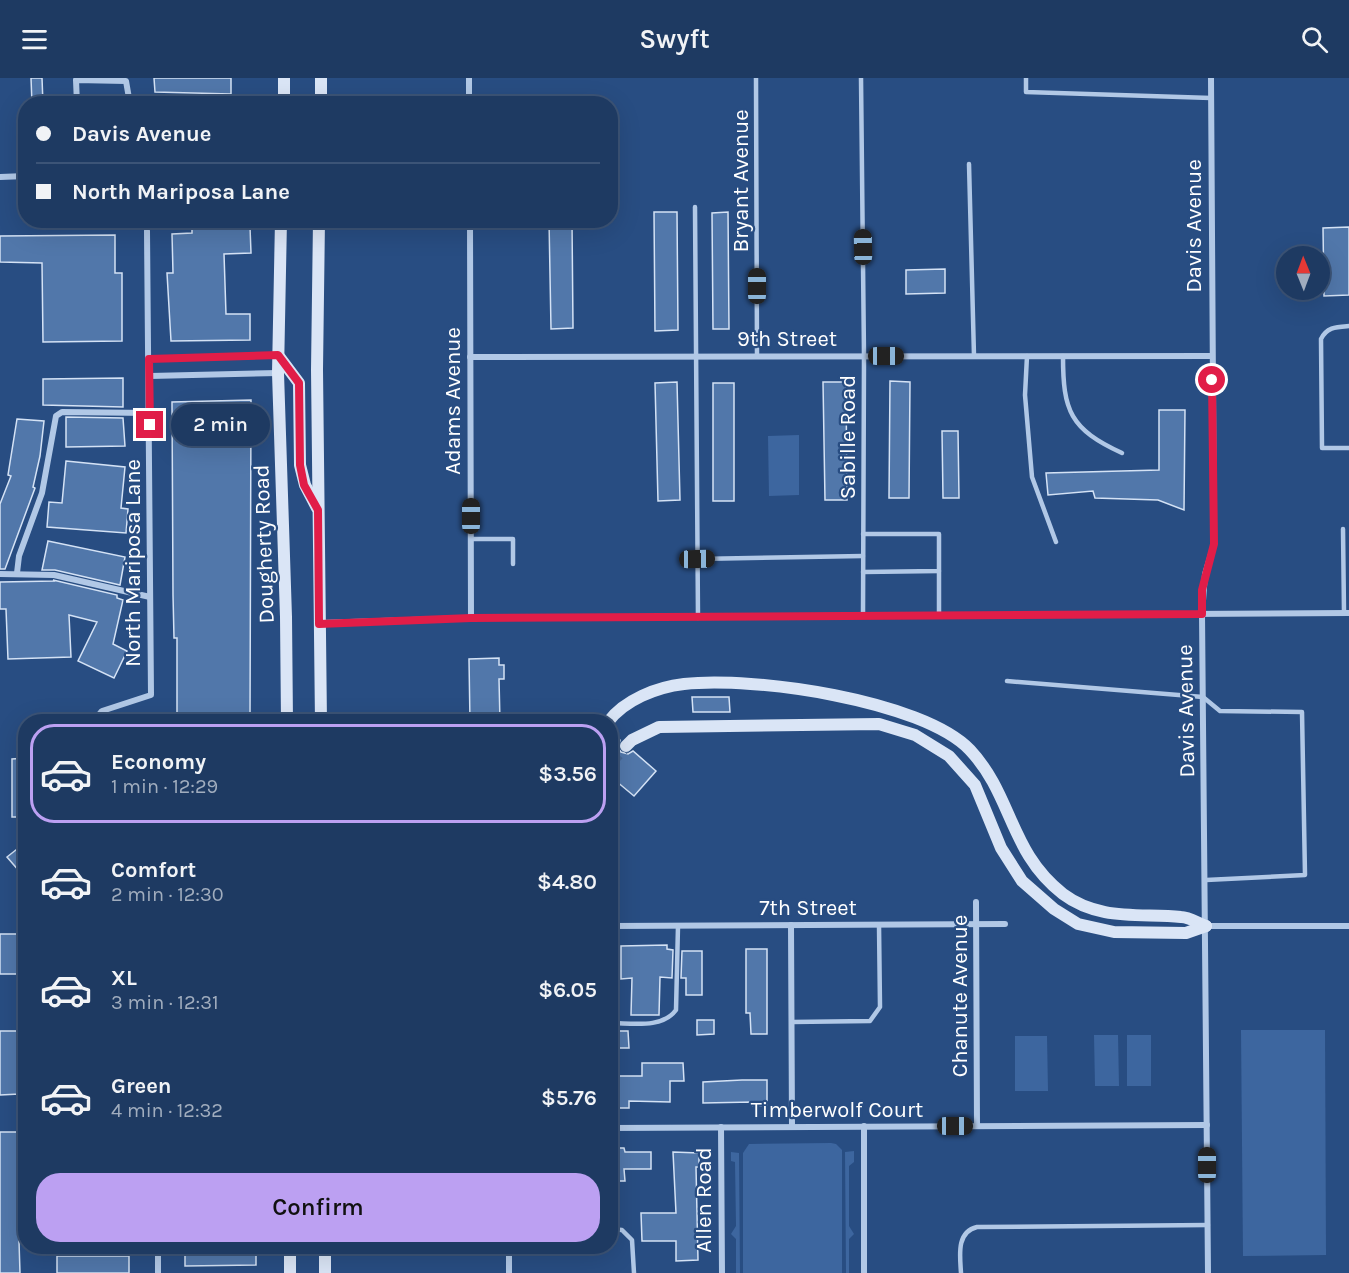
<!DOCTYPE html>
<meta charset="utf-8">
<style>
:root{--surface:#1e3a62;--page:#264168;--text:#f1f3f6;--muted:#a1adbe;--line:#3c5477;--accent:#bca0f2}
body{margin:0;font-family:Karla,sans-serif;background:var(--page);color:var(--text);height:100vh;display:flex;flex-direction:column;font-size:22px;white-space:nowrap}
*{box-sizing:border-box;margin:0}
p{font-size:20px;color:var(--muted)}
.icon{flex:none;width:33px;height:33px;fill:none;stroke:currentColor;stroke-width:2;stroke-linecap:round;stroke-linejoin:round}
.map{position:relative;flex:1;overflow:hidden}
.side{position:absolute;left:18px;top:636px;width:600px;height:540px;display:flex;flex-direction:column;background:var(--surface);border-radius:24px;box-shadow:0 6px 24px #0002,0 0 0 2px var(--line)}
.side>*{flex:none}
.hud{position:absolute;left:18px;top:18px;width:600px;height:132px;border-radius:24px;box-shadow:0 6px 24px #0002,0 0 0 2px var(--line);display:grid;align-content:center;height:132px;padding:0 18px;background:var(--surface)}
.needle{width:39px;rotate:359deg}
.tools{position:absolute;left:1276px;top:168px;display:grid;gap:12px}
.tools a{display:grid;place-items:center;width:54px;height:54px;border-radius:50%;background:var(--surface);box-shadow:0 6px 24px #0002,0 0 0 2px var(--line);font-size:30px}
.end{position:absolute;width:27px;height:27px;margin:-14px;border:8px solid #e11d48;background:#fff;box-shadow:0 0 0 3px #fff}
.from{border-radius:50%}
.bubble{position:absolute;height:42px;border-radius:21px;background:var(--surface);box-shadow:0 6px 24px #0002,0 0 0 2px var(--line);font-size:20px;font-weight:600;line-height:42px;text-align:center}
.car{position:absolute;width:18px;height:36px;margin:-18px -9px;border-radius:8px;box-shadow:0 0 4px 2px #0007;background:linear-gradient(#222 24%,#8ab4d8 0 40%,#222 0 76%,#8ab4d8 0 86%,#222 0)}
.hud b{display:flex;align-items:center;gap:21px;height:57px;font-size:22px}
.hud b+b{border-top:2px solid var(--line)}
.hud i{width:15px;height:15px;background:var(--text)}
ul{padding:10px 0 0;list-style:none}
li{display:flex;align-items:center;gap:18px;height:99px;margin:0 12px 9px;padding:0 6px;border:3px solid transparent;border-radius:24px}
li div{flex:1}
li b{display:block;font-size:22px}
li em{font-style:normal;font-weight:600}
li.current{border-color:var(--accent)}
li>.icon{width:54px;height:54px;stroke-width:1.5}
.cta{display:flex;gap:12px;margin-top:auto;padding:12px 18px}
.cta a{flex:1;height:69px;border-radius:24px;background:var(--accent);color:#111;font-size:24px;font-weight:600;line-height:69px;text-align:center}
header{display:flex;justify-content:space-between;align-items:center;height:78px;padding:0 18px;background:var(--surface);font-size:27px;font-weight:600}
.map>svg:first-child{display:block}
.green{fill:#3d669f}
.building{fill:#5177aa;stroke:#d4e2f5;stroke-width:1.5}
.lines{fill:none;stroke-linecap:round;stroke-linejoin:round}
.secondary-tunnel{stroke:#486895;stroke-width:12;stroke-dasharray:12 6;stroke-linecap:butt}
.lane{stroke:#b1c8e6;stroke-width:4.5}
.street{stroke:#b1c8e6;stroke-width:6}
.secondary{stroke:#dae5f6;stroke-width:12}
.route{stroke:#e11d48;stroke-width:8}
.labels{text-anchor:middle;stroke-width:4.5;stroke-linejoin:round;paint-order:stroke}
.street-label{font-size:22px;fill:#fff;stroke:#284d82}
</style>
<header><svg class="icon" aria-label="menu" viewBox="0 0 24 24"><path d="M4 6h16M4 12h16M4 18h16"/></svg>Swyft<svg class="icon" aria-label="search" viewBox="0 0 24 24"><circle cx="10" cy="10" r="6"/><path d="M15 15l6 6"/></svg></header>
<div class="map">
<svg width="1349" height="1195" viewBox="0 0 1349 1195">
<rect width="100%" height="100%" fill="#284d82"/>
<g class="green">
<polygon points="799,357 799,417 769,418 768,358"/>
<polygon points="1241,952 1325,952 1326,1177 1243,1178"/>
<polygon points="1094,957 1118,957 1119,1008 1095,1008"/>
<rect x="1127" y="957" width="24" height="51"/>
<polygon points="1015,958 1047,958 1048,1013 1015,1013"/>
<polygon points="831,1065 836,1066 842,1072 842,1195 743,1195 743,1075 749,1066"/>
<polygon points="854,1073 854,1084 849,1088 849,1148 854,1156 849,1161 849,1195 846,1195 845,1074"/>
<polygon points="731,1074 739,1075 740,1195 736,1195 736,1161 731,1156 736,1148 735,1084 731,1083"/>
</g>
<g class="building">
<polygon points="31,0 42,0 43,26 32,26"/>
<polygon points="154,0 231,0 231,16 155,14"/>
<polygon points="654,134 677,134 678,252 655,253"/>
<polygon points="728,134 729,251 713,251 712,135"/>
<polygon points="549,142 572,142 573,250 551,251"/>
<polygon points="250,149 251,175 224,176 226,236 250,236 250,262 171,263 167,195 173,195 172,156 192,155 192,151"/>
<polygon points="1349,149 1349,217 1324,218 1323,150"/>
<polygon points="115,157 115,195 122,195 122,263 43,264 42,185 0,184 0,158"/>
<polygon points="945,191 945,215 906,216 906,192"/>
<polygon points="123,300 123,329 43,327 43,301"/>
<polygon points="890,303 910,304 909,420 889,420"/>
<polygon points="677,304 680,422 658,423 655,305"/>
<polygon points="823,304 846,304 847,422 825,422"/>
<rect x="713" y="305" width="21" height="118"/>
<polygon points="251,322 250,641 177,643 177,560 174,560 173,517 172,324"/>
<polygon points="1159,332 1185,332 1184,432 1158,422 1095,420 1093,413 1048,417 1046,395 1159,392"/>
<polygon points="66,339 123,340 125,368 66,369"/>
<polygon points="17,341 44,343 40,378 33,409 35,410 5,491 0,491 0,426 11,398 8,397"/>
<polygon points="942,353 958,353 959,420 943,420"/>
<polygon points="66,383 125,389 121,430 128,431 126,455 47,449 49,424 62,425"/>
<polygon points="48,463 125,479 120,507 55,492 42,492"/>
<polygon points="53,502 117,517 117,520 123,522 113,566 127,573 114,600 78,583 97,544 69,537 71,579 8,581 6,531 0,531 0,504 55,503"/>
<polygon points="499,580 499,587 504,587 504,601 499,601 500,644 470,644 469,581"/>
<polygon points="692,619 729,619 730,634 693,634"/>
<polygon points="617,660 620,662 618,670 621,674 628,676 633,673 656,693 634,718 610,698 610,667"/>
<polygon points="26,680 26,739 12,739 12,681"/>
<polygon points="26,764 26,801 7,779"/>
<rect x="0" y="856" width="26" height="40"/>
<polygon points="667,867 667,871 673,872 672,900 660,899 659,937 631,937 632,900 621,901 621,868"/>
<polygon points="746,871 767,871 767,956 751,956 750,935 746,935"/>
<polygon points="682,873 702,873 702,917 686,917 686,900 681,900"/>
<polygon points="697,942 714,942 714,956 697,957"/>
<polygon points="0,953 17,953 19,1016 0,1017"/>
<polygon points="614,953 628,953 629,970 614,970"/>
<polygon points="642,985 683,985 684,1003 670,1003 670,1024 629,1023 629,1030 615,1030 614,998 642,998"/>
<polygon points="742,1002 767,1002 767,1028 753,1028 753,1024 703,1025 703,1004"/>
<polygon points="0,1054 19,1054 19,1136 26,1136 26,1163 19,1163 20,1195 0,1195"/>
<polygon points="610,1070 624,1070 625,1074 651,1074 651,1091 624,1091 625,1103 610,1103"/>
<polygon points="673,1074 699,1075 699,1089 696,1089 698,1182 676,1183 676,1163 642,1163 641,1135 676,1135"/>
<polygon points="185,1168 256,1168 256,1187 185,1188"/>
<rect x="57" y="1178" width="72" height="17"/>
</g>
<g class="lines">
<polyline class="secondary-tunnel" points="610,685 626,668"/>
<g class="lane">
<polyline points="756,0 757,278"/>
<polyline points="861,0 864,278 863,538"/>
<polyline points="1026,0 1026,14 1211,20"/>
<polyline points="969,86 974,278"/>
<polyline points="695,129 698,540"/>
<path d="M1349,248C1336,249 1327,249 1321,261L1322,370H1349"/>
<polyline points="1027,278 1025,317 1032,399 1056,464"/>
<path d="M1063,278C1063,333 1070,351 1122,375"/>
<polyline points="1343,451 1344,535"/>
<polyline points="471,461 513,461 513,486"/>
<polyline points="697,481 863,478"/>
<polyline points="863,494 939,493 939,456 863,456"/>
<polyline points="939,537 939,493"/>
<polyline points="1007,603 1203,619 1220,633 1302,634 1305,797 1206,802"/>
<polyline points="792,944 870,943 880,929 879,847"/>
<path d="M610,945C632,945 662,951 676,932L678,848"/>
<polyline points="610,1151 622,1152 632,1162 634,1195"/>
<path d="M961,1195C960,1178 956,1154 977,1149L1208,1147"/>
</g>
<g class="street">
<polyline points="469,0 469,26"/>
<polyline points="77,26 76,2 126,3 130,26"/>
<polyline points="0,99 26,98"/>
<polyline points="470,142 471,540"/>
<polyline points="470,279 1212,278"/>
<polyline points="149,281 278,277"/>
<polyline points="150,298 278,295"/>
<polyline points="17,495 19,478 42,415 56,338 62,334 150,335"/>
<polyline points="0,496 54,497 150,519"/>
<polyline points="319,545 471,540 1349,535"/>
<polyline points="93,644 102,633 151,617 147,153"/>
<polyline points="976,824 977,1048"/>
<polyline points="791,847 792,1049"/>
<polyline points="610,848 1005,846"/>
<polyline points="1206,848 1349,848"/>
<polyline points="864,1048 864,1195"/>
<polyline points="721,1049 722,1195"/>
<polyline points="610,1050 1207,1047"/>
<polyline points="158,1168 158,1195"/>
<polyline points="509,1168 509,1195"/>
<polyline points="1208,1195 1202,536 1205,496 1214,466 1211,0"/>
</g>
<g class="secondary">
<polyline points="284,26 284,0"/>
<polyline points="321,26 321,0"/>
<polyline points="281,142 278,295 286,539 287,644"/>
<polyline points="319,142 317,292 321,644"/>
<polyline points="278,277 299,305 300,387 305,407 317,430"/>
<path d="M608,644C624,622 657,609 684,606C752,598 922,622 970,672C1013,718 1009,774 1063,816C1099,843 1140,835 1181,839C1189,839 1198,845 1206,848"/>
<polyline points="626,668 632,662 659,649 879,646 915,657 949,678 975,707 1001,770 1022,803 1054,831 1078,846 1114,854 1186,855 1206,848"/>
<polyline points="290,1168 290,1195"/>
<polyline points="325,1168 325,1195"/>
</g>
</g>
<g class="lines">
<polyline class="route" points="150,347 149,281 278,277 299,305 300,387 304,407 318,432 319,546 471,540 1202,536 1202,512 1214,466 1212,302"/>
</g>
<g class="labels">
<g class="street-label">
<text transform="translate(740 103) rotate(-90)" y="8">Bryant Avenue</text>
<text transform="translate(1193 148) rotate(-90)" y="8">Davis Avenue</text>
<text x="787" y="268">9th Street</text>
<text transform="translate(452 323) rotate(-90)" y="8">Adams Avenue</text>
<text transform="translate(847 359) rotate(-90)" y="8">Sabille Road</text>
<text transform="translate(263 466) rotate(-92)" y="8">Dougherty Road</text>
<text transform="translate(132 485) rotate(-90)" y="8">North Mariposa Lane</text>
<text transform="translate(1185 633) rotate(-91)" y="8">Davis Avenue</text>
<text x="808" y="837">7th Street</text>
<text transform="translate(959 918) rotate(-90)" y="8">Chanute Avenue</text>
<text x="837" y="1039">Timberwolf Court</text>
<text transform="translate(703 1122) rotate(-90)" y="8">Allen Road</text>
</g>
</g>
</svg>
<div class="tools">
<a><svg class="needle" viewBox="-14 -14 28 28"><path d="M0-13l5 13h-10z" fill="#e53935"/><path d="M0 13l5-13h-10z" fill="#a1adbe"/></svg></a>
</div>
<i class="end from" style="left:1212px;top:302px"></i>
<i class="end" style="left:150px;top:347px"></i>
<div class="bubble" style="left:171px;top:326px;width:99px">2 min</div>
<i class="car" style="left:863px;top:169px;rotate:359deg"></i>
<i class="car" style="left:757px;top:208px;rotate:0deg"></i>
<i class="car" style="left:886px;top:278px;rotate:90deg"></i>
<i class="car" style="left:471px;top:438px;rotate:0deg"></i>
<i class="car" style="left:697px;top:481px;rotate:89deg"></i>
<i class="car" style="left:955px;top:1048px;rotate:90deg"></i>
<i class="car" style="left:1207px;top:1087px;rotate:0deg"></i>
<div class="hud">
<b><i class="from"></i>Davis Avenue</b>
<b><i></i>North Mariposa Lane</b>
</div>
<section class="side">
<ul>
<li class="current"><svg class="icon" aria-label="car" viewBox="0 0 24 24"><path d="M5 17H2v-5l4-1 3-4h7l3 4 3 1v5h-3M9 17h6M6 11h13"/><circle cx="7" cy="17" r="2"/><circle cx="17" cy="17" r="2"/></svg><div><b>Economy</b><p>1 min · 12:29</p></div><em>$3.56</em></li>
<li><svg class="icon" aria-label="car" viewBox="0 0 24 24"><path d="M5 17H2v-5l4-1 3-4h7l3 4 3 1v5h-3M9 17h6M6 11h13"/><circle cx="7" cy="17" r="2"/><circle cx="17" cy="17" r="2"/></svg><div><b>Comfort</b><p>2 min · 12:30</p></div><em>$4.80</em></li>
<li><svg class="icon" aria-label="car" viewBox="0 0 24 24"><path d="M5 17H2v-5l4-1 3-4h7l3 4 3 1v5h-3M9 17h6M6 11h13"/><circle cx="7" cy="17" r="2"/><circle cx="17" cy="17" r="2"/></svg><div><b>XL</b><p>3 min · 12:31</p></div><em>$6.05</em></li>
<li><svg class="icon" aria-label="car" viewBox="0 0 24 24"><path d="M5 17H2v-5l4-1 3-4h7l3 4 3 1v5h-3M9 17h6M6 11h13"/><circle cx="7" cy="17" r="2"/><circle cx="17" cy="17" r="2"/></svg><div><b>Green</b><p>4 min · 12:32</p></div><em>$5.76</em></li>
</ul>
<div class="cta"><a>Confirm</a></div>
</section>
</div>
